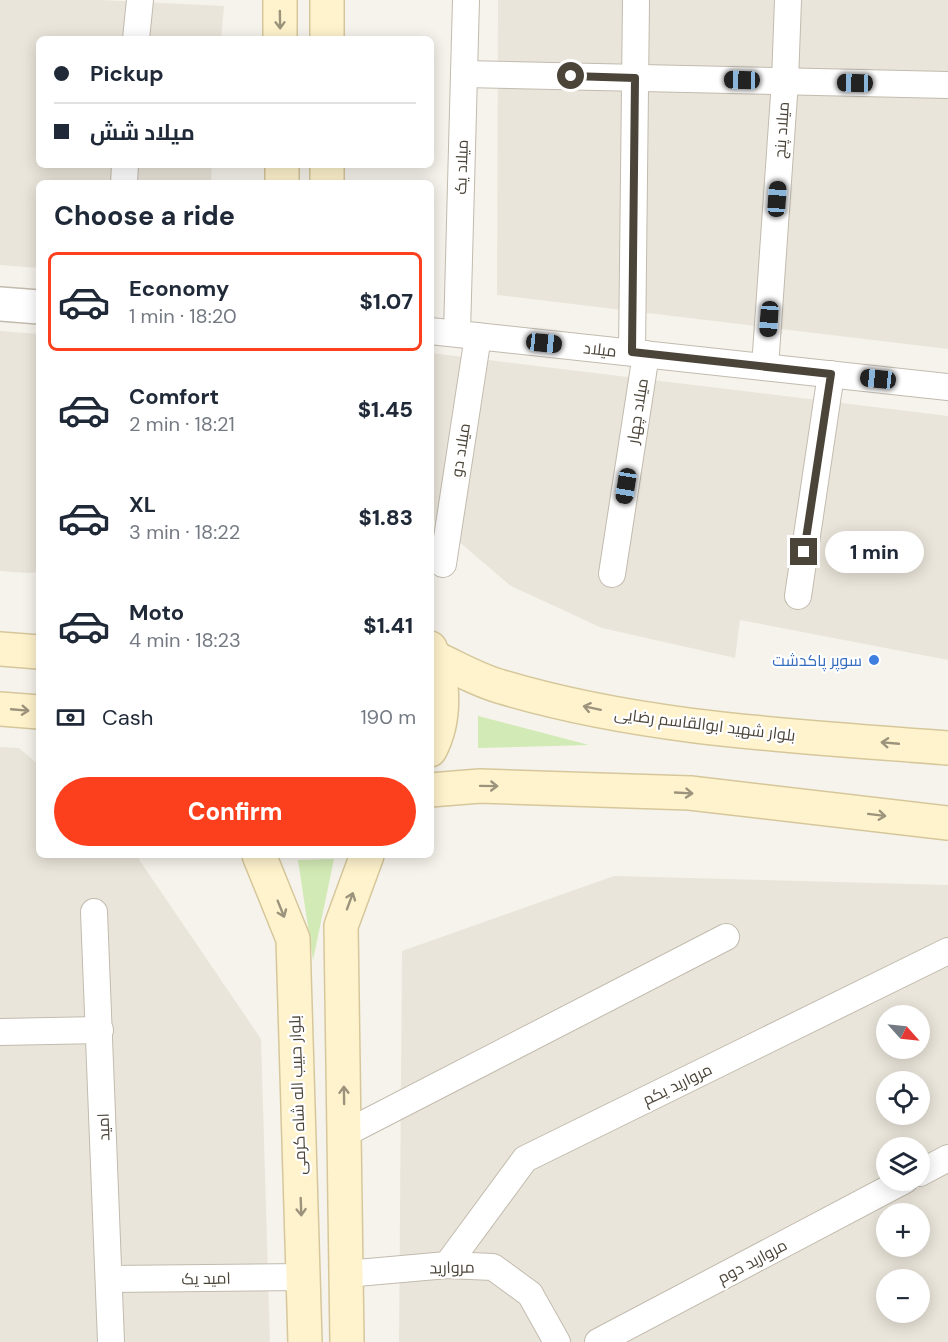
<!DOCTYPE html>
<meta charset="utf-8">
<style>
:root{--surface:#fff;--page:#f6f6f7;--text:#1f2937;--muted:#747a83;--line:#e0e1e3;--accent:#fc3f1d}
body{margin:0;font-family:"DM Sans",Cairo,sans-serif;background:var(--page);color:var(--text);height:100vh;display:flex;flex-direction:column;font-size:22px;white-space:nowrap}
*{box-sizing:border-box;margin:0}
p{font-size:20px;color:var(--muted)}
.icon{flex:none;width:33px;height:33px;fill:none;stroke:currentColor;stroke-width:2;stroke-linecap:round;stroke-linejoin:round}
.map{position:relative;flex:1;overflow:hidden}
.drawer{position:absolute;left:36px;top:180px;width:398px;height:678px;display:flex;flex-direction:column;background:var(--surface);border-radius:9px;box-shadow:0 3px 15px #0003}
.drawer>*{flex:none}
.guide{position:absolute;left:36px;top:36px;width:398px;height:132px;border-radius:9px;box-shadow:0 3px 15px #0003;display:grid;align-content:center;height:132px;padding:0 18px;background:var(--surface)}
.needle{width:39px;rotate:117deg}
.controls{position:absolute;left:876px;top:1005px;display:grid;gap:12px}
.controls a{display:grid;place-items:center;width:54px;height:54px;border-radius:50%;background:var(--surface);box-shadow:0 3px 15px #0003;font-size:30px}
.end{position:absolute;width:27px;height:27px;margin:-14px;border:8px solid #4b4439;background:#fff;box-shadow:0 0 0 3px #fff}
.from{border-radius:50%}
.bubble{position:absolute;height:42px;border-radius:21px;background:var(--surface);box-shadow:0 3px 15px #0003;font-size:20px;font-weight:800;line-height:42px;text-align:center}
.car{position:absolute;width:18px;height:36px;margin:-18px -9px;border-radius:8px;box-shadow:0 0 4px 2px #0007;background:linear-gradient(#222 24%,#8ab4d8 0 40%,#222 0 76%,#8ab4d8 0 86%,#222 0)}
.guide b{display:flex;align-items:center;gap:21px;height:57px;font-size:22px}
.guide b+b{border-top:2px solid var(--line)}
.guide i{width:15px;height:15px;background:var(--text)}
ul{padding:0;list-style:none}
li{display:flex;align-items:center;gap:18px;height:99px;margin:0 12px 9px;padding:0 6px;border:3px solid transparent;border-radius:9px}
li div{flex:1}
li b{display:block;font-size:22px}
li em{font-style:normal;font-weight:800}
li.active{border-color:var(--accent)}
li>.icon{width:54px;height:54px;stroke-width:1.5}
h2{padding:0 18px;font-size:27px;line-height:72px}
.pay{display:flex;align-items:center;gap:15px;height:66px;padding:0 18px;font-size:22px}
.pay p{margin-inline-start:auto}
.primary-button{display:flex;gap:12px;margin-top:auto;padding:12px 18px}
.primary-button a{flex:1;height:69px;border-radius:36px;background:var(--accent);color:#fff;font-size:24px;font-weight:800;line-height:69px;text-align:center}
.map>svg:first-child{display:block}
.residential{fill:#eae5da;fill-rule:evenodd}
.green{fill:#d2eab5}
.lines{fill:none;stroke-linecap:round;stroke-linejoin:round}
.minor-casing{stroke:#c2bbae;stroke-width:28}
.tertiary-casing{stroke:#c2bbae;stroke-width:36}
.secondary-casing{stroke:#d6c79b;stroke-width:36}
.minor{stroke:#fff;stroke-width:26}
.tertiary{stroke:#fff;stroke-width:33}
.secondary{stroke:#fff3cd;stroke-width:33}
.oneway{stroke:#9c937c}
.route{stroke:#4b4439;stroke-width:8}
.shop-dot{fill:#3f7fe0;stroke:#fff;stroke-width:2}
.labels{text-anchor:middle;stroke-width:4.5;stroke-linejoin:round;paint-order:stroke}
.street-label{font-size:16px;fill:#4b4439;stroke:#fff}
.shop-label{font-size:16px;fill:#366cbe;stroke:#fff;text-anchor:end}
</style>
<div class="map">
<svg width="948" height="1342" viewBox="0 0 948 1342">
<rect width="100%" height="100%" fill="#f6f3ec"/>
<g class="residential">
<polygon points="0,0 101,0 224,6 221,39 39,39 39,165 212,165 211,183 39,183 39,268 0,265"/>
<polygon points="498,0 948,0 948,349 497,295"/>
<polygon points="0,331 39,334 39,572 28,573 0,571"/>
<polygon points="431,353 948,416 948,660 740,620 735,658 602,628 511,586 431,518"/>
<polygon points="0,747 19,748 39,765 39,855 136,855 261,1039 270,1342 0,1342"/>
<path d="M614,876L948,885V1342H399L402,951ZM886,1016H920V1048H886ZM886,1082H920V1114H886ZM886,1148H920V1180H886ZM886,1214H920V1246H886ZM886,1280H920V1312H886Z"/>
</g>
<g class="green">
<polygon points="478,716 589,745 478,748"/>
<polygon points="334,859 313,960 298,860"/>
</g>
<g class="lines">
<defs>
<g id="minor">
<polyline points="136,39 140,0"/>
<polyline points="464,74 948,85"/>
<polyline points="124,183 125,165"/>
<polyline points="430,331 948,387"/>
<polyline points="457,333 466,0"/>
<polyline points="632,352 636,0"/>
<polyline points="765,367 785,81 788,0"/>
<polyline points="443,564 478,336"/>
<polyline points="612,574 646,354"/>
<polyline points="798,596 831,374"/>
<polyline points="94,912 111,1342"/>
<polyline points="0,1032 100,1030"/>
<polyline points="344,1134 726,937"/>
<polyline points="920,1173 948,1158"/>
<polyline points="447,1265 525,1159 948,951"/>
<polyline points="346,1274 447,1265 493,1267 530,1294 557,1342"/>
<polyline points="109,1279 303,1277"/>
<polyline points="598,1342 905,1180"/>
</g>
<polyline id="tertiary" points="0,304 39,307"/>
<g id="secondary">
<polyline points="280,0 280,39"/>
<polyline points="327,39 327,0"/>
<polyline points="282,165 282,183"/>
<polyline points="327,183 327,165"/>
<path d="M430,648C445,678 446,720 430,750"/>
<polyline points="0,649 39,652"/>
<path d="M435,658C457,668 479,681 502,687C646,730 799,736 948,748"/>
<polyline points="0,709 39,712"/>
<polyline points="430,790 480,786 690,793 948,823"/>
<polyline points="259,855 293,939 305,1342"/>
<polyline points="347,1342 341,926 367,855"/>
</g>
</defs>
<use href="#minor" class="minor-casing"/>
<use href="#tertiary" class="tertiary-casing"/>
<use href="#secondary" class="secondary-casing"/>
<use href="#minor" class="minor"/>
<use href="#tertiary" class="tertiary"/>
<use href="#secondary" class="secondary"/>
</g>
<defs><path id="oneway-shaft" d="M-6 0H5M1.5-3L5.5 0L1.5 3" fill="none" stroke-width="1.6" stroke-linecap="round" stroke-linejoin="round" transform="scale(1.5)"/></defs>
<g class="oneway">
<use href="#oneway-shaft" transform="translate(280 20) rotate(89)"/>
<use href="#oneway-shaft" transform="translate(592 708) rotate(-168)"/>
<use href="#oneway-shaft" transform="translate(20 710) rotate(5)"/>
<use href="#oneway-shaft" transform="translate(890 743) rotate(-175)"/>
<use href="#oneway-shaft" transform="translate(489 786) rotate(1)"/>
<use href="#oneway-shaft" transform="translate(684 793) rotate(3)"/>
<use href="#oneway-shaft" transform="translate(877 815) rotate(7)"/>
<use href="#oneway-shaft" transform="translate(350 901) rotate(-70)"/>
<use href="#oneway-shaft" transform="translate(281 909) rotate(68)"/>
<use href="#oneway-shaft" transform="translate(344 1095) rotate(-91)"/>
<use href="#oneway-shaft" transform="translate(301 1207) rotate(88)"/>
</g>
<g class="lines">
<polyline class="route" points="571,76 635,78 632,352 831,374 804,552"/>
</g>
<circle class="shop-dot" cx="874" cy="660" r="6"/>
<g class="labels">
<g class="street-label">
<text transform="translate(781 130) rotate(-86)" y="6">میلاد پنج</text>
<text transform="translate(461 167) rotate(-88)" y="6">میلاد یک</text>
<text transform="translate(600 349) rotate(6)" y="6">میلاد</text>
<text transform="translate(637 411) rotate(-81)" y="6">میلاد چهار</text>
<text transform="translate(460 450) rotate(-81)" y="6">میلاد دو</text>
<text transform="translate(705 724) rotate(7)" y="6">بلوار شهید ابوالقاسم رضایی</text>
<text transform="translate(677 1084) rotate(-26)" y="6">مروارید یکم</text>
<text transform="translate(297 1095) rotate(-92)" y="6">بلوار حبیب اله شاه کرمی</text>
<text transform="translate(103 1127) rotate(-92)" y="6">امید</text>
<text transform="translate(752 1261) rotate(-28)" y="6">مروارید دوم</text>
<text transform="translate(452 1267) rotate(-1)" y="6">مروارید</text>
<text transform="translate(206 1278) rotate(-1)" y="6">امید یک</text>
</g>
<g class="shop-label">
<text x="862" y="666">سوپر پاکدشت</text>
</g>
</g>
</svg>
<div class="controls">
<a><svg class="needle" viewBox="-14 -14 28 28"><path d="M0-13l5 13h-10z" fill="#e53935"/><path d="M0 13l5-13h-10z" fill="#747a83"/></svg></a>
<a><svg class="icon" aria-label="locate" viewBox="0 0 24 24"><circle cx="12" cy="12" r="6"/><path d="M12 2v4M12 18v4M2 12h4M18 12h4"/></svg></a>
<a><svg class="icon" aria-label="layers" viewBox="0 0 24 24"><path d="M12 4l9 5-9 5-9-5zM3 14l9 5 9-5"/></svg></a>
<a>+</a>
<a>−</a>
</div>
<i class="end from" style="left:571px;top:76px"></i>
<i class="end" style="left:804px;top:552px"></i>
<div class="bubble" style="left:825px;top:531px;width:99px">1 min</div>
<i class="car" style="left:742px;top:80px;rotate:271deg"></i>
<i class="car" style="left:855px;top:83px;rotate:271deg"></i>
<i class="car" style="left:777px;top:199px;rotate:4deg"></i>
<i class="car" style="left:769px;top:319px;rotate:184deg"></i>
<i class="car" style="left:544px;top:343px;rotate:96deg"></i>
<i class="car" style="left:878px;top:379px;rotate:276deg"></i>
<i class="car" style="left:626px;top:486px;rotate:189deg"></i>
<div class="guide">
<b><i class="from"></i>Pickup</b>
<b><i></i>میلاد شش</b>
</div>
<section class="drawer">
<h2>Choose a ride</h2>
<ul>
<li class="active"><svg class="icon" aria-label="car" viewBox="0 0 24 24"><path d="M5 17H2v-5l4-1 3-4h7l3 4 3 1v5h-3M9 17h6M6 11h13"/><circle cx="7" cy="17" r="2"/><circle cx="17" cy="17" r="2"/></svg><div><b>Economy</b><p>1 min · 18:20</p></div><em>$1.07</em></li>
<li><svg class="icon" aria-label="car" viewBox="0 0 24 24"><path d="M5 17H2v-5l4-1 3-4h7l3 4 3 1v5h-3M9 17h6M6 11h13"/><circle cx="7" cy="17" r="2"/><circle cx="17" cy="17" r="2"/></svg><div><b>Comfort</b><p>2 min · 18:21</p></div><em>$1.45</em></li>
<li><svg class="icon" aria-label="car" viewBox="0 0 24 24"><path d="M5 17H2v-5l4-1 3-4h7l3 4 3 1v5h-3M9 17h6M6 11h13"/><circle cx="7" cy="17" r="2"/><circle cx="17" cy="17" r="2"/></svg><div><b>XL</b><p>3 min · 18:22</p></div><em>$1.83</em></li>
<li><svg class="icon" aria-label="car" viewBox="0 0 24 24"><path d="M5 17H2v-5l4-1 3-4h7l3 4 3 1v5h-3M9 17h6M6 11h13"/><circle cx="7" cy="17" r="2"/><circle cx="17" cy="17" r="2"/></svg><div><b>Moto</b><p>4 min · 18:23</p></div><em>$1.41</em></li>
</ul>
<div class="pay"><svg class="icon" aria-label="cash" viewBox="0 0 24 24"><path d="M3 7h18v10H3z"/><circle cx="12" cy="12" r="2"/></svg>Cash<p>190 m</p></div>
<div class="primary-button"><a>Confirm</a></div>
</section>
</div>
